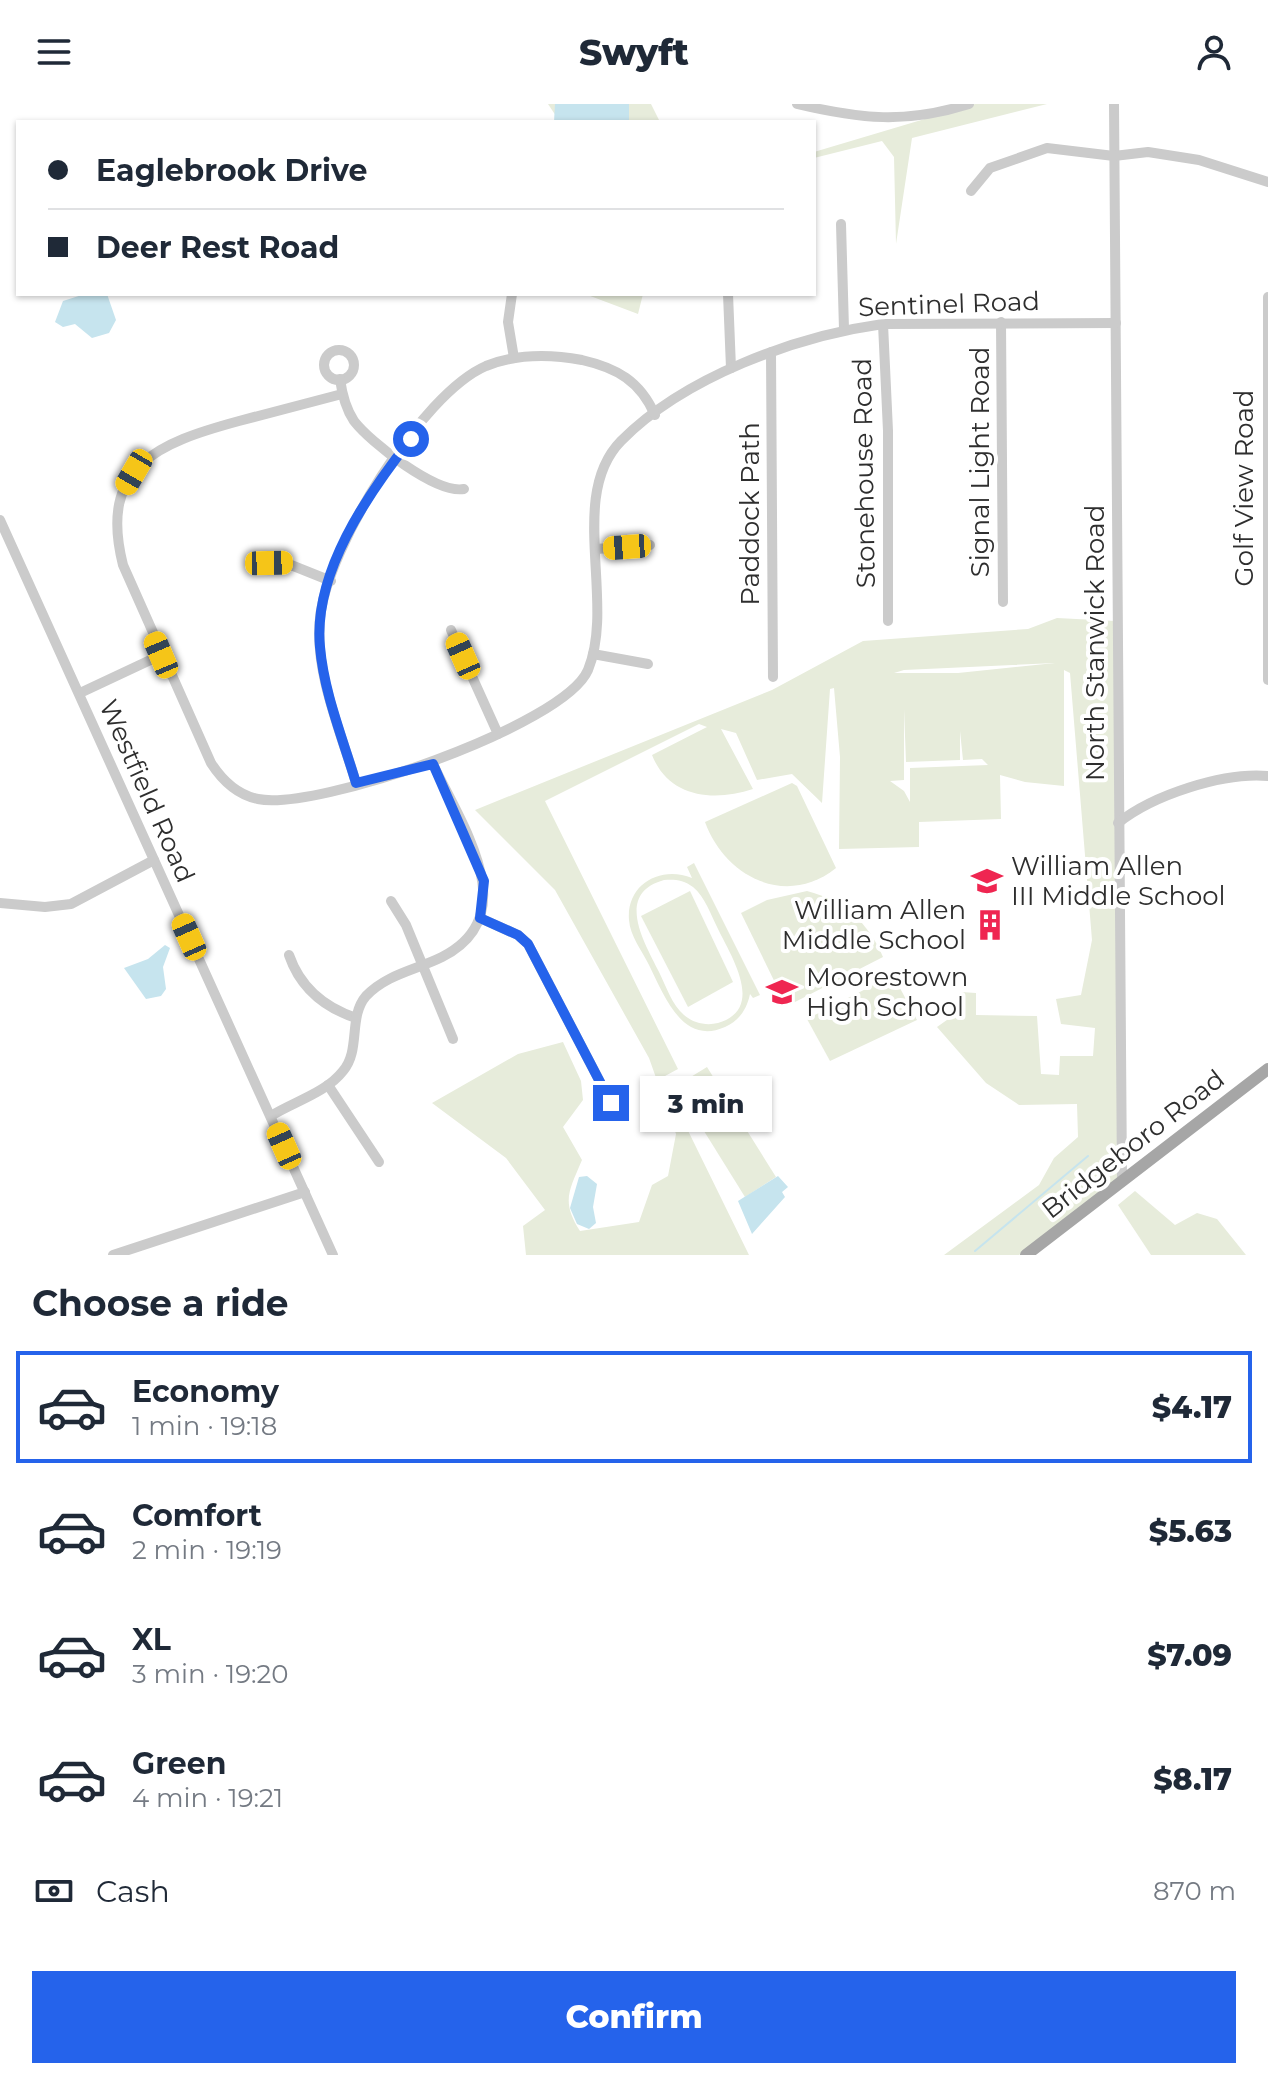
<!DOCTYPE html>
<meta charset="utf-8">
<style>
:root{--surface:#fff;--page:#f6f6f7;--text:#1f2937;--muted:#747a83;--line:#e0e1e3;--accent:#2563eb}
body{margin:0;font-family:Montserrat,sans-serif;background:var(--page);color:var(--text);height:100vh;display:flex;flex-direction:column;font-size:30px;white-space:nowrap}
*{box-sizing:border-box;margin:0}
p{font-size:26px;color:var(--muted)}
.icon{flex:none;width:44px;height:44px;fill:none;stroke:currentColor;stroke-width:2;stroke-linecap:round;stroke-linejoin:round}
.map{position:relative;height:1151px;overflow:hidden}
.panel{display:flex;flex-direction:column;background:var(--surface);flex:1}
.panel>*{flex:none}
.top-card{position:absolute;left:16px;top:16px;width:800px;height:176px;border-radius:0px;box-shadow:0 2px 6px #0004;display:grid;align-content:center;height:176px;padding:0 32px;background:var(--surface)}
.end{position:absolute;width:36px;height:36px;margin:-18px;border:10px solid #2563eb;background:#fff;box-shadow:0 0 0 4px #fff}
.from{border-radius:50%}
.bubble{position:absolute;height:56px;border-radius:0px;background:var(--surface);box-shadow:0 2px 6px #0004;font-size:26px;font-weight:800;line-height:56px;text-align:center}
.car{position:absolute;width:24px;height:48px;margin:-24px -12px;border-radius:10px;box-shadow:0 0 6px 2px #0007;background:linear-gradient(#f5c518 24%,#345 0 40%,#f5c518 0 76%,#345 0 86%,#f5c518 0)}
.top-card b{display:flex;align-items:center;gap:28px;height:76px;font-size:30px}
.top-card b+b{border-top:2px solid var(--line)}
.top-card i{width:20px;height:20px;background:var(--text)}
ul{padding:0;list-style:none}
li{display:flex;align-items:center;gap:24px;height:112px;margin:0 16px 12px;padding:0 16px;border:4px solid transparent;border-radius:0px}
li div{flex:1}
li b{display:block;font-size:30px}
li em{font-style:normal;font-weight:800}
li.active{border-color:var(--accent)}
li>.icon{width:72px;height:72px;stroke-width:1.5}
h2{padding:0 32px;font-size:36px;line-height:96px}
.pay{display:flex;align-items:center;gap:20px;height:88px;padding:0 32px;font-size:30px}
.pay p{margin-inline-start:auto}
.cta{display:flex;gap:16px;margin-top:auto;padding:16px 32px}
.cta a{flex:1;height:92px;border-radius:0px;background:var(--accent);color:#fff;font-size:32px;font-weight:800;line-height:92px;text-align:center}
header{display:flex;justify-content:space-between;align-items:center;height:104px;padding:0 32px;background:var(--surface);font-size:36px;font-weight:800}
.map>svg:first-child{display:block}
.green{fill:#e7ecdb;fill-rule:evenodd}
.water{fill:#c6e4ee}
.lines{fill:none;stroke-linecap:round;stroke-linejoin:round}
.stream{stroke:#c6e4ee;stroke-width:2}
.minor{stroke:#cbcbcb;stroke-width:10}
.major{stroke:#a6a6a6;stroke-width:12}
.route{stroke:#2563eb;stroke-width:10}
.labels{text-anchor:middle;stroke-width:8;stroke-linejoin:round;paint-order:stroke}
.street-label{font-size:26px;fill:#2e2e2e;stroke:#fff}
.poi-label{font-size:26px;fill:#2e2e2e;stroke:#fff;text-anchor:start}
</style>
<header><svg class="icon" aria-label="menu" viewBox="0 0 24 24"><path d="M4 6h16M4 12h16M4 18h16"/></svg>Swyft<svg class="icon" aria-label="person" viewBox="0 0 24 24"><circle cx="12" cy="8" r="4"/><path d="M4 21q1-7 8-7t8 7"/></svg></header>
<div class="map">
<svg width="1268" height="1151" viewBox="0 0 1268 1151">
<rect width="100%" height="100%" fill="#fff"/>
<g class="green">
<polygon points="548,0 651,0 660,18 560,18"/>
<polygon points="975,0 1047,0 912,34 896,140 894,53 882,37 814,54 814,48"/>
<polygon points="585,190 643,190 638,210"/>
<path d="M1057,514L1115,517L1122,998L1115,1054L1118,1076L1019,1151H944L1039,1081L1054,1054L1078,1033L1077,1000L1019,1001L986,979L937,923L961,906V888L976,889V911L1037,912L1041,970L1059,971L1060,952H1093L1095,924L1061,920L1056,895L1081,891L1092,836L1070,569L1064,566V682L1025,678L1000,671L1001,715L919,718V743L839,745L840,653L834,584L830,585L822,699L792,670L757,676L736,629L721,625L753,685C714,698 669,694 652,651L707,623L699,620L545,697L678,965L665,972L671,992L749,1151H526L523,1122L545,1106L506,1054L432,999L518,950L563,938L581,977L583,996L563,1023L582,1056C569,1087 561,1097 580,1127L639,1118L652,1081L668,1072L676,1030L649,954L555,786L475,706L772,586L863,537L1028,525ZM1055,559L958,569H894L904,566ZM904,605L906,658L960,656V627L963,656L982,655L988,661L910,664V698L904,687L890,677L904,676Z"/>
<path d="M792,679L797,682L836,764C786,804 725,773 705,718Z"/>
<path d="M694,759L760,891L753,894L750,890C747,905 739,917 725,923C682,942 664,891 649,861C642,847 630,832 629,816C626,780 661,761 692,774L687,763ZM664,776C674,775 684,776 693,783C705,793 711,811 718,825C731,852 766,905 718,919C706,922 693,919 684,911C672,901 666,882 659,868C645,839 614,790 664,776Z"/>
<polygon points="690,787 733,878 688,903 641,812"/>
<path d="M807,787C844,797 868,818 883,853L793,899L783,895L741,809L767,796Z"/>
<polygon points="893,871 917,916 830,957 807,915"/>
<polygon points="707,963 776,1073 745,1093 676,982"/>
<polygon points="1135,1087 1175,1121 1197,1109 1217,1115 1246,1151 1151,1151 1118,1101"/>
</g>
<g class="water">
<polygon points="555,0 629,0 629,18 554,18"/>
<polygon points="85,190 107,190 116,216 109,229 92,234 75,220 63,223 55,218 63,197"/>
<polygon points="165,841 170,844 163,863 166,885 161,892 146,895 124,864 148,855"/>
<polygon points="587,1072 597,1080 593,1103 596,1119 589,1125 577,1120 570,1104 579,1073"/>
<polygon points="778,1072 788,1083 782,1088 785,1093 752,1130 738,1097"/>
</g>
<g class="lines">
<polyline class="stream" points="975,1147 1088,1052"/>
<g class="minor">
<path d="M797,0C860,15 906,20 969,0"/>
<polyline points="1114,0 1122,1077"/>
<polyline points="971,87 990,64 1047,44 1114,52 1148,48 1199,56 1268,78"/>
<polyline points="841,120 844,225"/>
<polyline points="512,190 508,218 514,254"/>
<polyline points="728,190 731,264"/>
<polyline points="1268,193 1268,576"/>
<polyline points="1001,218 1003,498"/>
<polyline points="883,220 888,327 888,517"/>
<circle cx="339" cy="261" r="15"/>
<polyline points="771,248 773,573"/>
<path d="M340,275C342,290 346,305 354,317C371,339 436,390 464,385"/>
<path d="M342,290C308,299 274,308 239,317C158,339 98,362 123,461L211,659C222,676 238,691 258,695C316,707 564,622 588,566C616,498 567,392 621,337C684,273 796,232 883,220L1116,219"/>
<polyline points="0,416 333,1151"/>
<polyline points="596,445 650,441"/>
<polyline points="251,462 286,459 331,477"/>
<polyline points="451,526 498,630"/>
<polyline points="593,550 648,560"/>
<polyline points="80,589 161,551"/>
<path d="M356,679C341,628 314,568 320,514C327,444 421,290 486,262C516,250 550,250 582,256C617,264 640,277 655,311"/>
<path d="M1118,719C1153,691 1223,668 1268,672"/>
<polyline points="391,797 406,821 453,935"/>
<polyline points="0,799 45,803 71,800 154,756"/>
<polyline points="480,814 518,831 528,840 611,999"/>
<path d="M289,851C300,883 323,903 356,914"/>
<polyline points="328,981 379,1058"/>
<path d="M271,1012C293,998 326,989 343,967C361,946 348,913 366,892C387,870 416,866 442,853C526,810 460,719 433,660"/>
<polyline points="113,1151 305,1088"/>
</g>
<polyline class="major" points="1026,1151 1268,965"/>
</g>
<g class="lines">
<path class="route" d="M411,335C367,391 313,469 320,543C324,589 343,635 356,679L433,660L484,777L480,814L518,831L528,840L611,999"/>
</g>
<defs>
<symbol id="school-bare" viewBox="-9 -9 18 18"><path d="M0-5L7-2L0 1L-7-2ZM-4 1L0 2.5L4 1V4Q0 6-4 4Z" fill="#ef2651" stroke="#fff" stroke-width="2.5" paint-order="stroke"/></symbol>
<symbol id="building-bare" viewBox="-9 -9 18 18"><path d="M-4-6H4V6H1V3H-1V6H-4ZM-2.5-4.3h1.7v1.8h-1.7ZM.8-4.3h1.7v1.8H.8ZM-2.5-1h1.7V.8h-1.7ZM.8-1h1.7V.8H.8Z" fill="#ef2651" stroke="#fff" stroke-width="2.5" paint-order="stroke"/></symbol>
</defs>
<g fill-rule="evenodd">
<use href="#school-bare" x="965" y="755" width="44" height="44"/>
<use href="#building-bare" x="968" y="799" width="44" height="44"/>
<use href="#school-bare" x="760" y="866" width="44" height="44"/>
</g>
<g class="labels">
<g class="street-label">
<text transform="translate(949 200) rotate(-2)" y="9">Sentinel Road</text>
<text transform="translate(980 358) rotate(-90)" y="9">Signal Light Road</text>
<text transform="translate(864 369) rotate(-91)" y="9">Stonehouse Road</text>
<text transform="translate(1244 384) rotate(-90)" y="9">Golf View Road</text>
<text transform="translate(750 410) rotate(-90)" y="9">Paddock Path</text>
<text transform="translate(1095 539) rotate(-90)" y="9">North Stanwick Road</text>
<text transform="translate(147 687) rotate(66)" y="9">Westfield Road</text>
<text transform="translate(1133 1040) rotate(-38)" y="9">Bridgeboro Road</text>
</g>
<g class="poi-label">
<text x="1011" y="771">William Allen<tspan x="1011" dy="30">III Middle School</tspan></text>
<text x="966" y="815" text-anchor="end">William Allen<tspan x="966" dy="30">Middle School</tspan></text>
<text x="806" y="882">Moorestown<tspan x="806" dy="30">High School</tspan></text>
</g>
</g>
</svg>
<i class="end from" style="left:411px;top:335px"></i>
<i class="end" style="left:611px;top:999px"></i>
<div class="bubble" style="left:640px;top:972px;width:132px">3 min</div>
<i class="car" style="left:134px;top:368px;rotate:210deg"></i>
<i class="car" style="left:627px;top:443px;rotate:266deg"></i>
<i class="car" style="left:269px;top:459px;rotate:89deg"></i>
<i class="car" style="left:161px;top:551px;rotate:337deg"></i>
<i class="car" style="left:463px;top:552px;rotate:336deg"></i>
<i class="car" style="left:189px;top:833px;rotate:336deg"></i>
<i class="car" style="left:284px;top:1042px;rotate:336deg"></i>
<div class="top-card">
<b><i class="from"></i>Eaglebrook Drive</b>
<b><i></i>Deer Rest Road</b>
</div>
</div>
<section class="panel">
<h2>Choose a ride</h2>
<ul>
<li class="active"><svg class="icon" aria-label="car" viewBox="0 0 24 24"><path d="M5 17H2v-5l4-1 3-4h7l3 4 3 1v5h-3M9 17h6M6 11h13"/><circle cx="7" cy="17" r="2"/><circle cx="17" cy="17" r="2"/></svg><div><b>Economy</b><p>1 min · 19:18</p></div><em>$4.17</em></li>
<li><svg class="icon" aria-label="car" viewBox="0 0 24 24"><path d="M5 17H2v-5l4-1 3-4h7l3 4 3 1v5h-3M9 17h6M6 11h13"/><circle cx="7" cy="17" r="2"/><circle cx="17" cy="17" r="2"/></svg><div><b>Comfort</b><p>2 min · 19:19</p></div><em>$5.63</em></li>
<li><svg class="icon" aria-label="car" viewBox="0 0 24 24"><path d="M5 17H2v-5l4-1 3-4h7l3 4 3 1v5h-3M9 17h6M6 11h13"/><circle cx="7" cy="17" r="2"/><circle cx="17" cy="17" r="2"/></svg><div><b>XL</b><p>3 min · 19:20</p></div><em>$7.09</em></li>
<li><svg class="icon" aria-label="car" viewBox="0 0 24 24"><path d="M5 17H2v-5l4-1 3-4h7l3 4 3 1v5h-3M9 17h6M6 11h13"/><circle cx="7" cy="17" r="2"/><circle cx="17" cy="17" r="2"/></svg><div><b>Green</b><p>4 min · 19:21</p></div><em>$8.17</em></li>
</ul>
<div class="pay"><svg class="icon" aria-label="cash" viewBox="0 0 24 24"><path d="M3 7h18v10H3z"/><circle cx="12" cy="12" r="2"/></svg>Cash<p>870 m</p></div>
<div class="cta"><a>Confirm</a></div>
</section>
